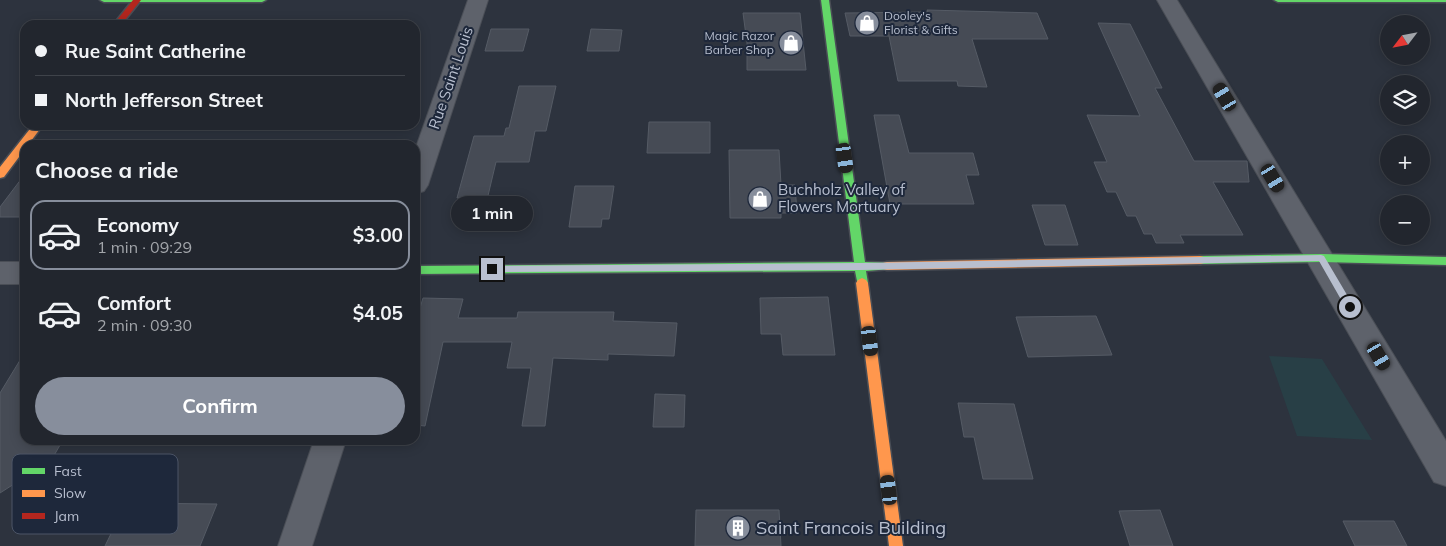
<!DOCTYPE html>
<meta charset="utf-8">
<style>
:root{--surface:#22262e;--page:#2e323a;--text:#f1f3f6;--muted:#a2a5aa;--line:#3f434a;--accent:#878e9c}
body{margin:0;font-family:Mulish,sans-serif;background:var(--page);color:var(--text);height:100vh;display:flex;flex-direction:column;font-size:19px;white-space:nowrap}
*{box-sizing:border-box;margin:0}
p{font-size:16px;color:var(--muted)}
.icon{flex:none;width:28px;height:28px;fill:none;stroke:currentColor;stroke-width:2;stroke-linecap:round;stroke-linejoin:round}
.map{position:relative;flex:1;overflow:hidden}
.sheet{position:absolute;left:20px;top:140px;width:400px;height:305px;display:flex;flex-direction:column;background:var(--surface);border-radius:15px;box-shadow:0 2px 12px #0003,0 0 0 1px var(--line)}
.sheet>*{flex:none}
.top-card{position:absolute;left:20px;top:20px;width:400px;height:110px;border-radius:15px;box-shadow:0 2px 12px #0003,0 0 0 1px var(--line);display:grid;align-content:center;height:110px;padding:0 15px;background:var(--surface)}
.needle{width:32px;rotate:238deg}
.tools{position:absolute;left:1380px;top:15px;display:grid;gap:10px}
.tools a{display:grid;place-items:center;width:50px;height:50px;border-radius:50%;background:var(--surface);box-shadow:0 2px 12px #0003,0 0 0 1px var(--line);font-size:25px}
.end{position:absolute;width:22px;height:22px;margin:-11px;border:6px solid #b8bfcf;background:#111;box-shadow:0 0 0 2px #111}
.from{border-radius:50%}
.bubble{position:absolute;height:35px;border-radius:18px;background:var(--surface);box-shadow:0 2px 12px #0003,0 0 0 1px var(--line);font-size:16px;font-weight:700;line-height:35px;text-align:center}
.car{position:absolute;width:15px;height:30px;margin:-15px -8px;border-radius:6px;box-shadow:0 0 4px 1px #0007;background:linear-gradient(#222 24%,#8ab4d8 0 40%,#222 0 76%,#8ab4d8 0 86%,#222 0)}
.top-card b{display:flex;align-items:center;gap:18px;height:48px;font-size:19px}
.top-card b+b{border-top:1px solid var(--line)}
.top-card i{width:12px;height:12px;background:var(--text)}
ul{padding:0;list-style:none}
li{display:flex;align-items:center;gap:15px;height:70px;margin:0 10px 8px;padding:0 5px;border:2px solid transparent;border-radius:15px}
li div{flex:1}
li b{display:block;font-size:19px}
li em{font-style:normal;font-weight:700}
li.active{border-color:var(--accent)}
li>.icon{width:45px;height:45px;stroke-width:1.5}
h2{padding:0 15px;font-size:22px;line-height:60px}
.action{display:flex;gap:10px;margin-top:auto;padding:10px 15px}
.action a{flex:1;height:58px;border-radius:30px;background:var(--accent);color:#fff;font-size:20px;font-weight:700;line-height:58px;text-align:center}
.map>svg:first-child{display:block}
.green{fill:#283f46}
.building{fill:#464b55;stroke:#555b65}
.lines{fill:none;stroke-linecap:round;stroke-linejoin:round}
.street-casing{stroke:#4a4e56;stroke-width:2}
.fast-casing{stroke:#4a4e56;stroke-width:3}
.slow-casing{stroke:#4a4e56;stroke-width:3}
.jam-casing{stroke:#4a4e56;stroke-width:3}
.street{fill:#5e626b;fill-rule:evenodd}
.fast{fill:#63d668;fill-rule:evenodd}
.slow{fill:#ff974d;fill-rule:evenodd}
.jam{fill:#b3261e;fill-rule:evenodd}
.route{fill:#b8bfcf}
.labels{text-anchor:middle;stroke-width:4;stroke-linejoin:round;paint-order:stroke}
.far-poi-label{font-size:12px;fill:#b8bfcf;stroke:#1e283b;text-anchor:start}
.street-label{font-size:15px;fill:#b8bfcf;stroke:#1e283b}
.poi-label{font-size:15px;fill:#b8bfcf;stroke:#1e283b;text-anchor:start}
.near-poi-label{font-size:18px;fill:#b8bfcf;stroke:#1e283b;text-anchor:start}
.key{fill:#1e283b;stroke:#4c5567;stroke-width:1}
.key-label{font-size:14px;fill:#b8bfcf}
</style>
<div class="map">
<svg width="1446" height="546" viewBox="0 0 1446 546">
<rect width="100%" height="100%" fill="#2d333e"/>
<polygon class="green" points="1269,356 1322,359 1372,440 1297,436"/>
<g class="building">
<polygon points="927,10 1037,13 1048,39 972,39 987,87 958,86 957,81 898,81 889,36 850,36 845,13 928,12"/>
<polygon points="743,13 800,13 806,70 747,70 747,43"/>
<polygon points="1098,23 1130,24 1162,88 1155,88 1194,161 1247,161 1249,182 1213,182 1243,235 1180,235 1184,243 1156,243 1152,234 1144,234 1136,216 1127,216 1116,192 1107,192 1094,162 1107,162 1087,115 1140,116"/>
<polygon points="491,29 529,29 523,51 485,51"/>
<polygon points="591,29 622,30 619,51 587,51"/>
<polygon points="519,86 556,86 546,131 535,131 529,162 496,162 486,204 464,204 466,198 457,198 474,136 504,136 506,128 509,128"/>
<polygon points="874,115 899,115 909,153 973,153 979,175 966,175 974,204 890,204"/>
<polygon points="649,122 710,122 710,153 647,153"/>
<polygon points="729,150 779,150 781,185 795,185 797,213 781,213 781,218 730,218"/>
<polygon points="25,174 25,217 0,217 0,207"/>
<polygon points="575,186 614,186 609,219 602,219 601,227 569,227"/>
<polygon points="1032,205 1065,205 1078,245 1045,245"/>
<polygon points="828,297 835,355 783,355 781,334 761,334 760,298"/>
<polygon points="423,298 463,299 458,318 517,318 518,312 614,312 613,321 677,323 674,356 608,354 608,360 553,358 545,426 522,426 531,368 507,368 512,342 443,342 425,426 415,425 415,325"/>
<polygon points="1096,316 1112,355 1028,357 1016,317"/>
<polygon points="25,352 25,440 63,440 42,476 28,475 0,493 0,393"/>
<polygon points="655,394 685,395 684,427 653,427"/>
<polygon points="958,403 1014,404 1033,479 983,479 974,437 964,437"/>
<polygon points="126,503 217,504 200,546 105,546"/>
<polygon points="696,510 779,510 781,546 695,546"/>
<polygon points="1160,510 1173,546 1130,546 1119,511"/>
<polygon points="1343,521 1394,521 1407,546 1355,546"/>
</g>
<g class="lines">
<defs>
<g id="street">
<polygon points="468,0 488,0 428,185 424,191 415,194 415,150"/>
<polygon points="1157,0 1177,0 1446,441 1446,486 1434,482"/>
<rect x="0" y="262" width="25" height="22"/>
<polygon points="314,440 346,440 312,546 278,546"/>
</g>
<g id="fast">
<polygon points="100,0 266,0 262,2 104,2"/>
<polygon points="821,0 829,0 865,262 891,263 893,266 891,269 866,271 868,283 866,286 858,286 855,271 415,274 415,266 854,262"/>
<polygon points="1274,0 1446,0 1446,2 1278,2"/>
<polygon points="1321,254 1446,257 1446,265 1321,262 1200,264 1196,263 1194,260 1196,257 1200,256"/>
</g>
<g id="slow">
<polygon points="33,125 43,125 28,145 25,145 25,149 4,177 0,178 0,167"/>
<polygon points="1200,256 1204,257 1206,260 1204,263 1200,264 887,270 883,269 881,266 883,263 887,262"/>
<polygon points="862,278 866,280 868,283 903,546 889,546 856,283 858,280"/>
</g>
<polygon id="jam" points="133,0 141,0 121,25 113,25"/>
</defs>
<use href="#street" class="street-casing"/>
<use href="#fast" class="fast-casing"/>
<use href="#slow" class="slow-casing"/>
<use href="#jam" class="jam-casing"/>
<use href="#street" class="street"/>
<use href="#fast" class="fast"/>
<use href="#slow" class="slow"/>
<use href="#jam" class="jam"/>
</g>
<polygon class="route" points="1321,255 1324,256 1353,305 1353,310 1347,310 1319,261 860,270 492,272 488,269 492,266 860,263"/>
<defs>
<symbol id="shop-disc" viewBox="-11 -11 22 22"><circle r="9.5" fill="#878e9c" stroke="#1e283b"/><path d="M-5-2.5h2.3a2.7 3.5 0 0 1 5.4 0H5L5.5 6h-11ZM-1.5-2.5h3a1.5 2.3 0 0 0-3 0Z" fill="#fff"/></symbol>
<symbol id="building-disc" viewBox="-11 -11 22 22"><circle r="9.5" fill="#878e9c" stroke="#1e283b"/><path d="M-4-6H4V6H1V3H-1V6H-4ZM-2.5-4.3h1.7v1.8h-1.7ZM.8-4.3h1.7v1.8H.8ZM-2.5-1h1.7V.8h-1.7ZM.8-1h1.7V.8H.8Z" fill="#fff"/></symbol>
</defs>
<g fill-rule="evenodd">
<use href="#shop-disc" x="853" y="9" width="28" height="28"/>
<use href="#shop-disc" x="777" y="29" width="28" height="28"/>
<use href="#shop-disc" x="746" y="185" width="28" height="28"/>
<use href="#building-disc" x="724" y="514" width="28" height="28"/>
</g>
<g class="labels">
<g class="far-poi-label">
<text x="884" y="20">Dooley's<tspan x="884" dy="14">Florist &amp; Gifts</tspan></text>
<text x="774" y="40" text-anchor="end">Magic Razor<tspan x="774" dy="14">Barber Shop</tspan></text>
</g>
<g class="street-label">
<text transform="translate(451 78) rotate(-71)" y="5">Rue Saint Louis</text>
</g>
<g class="poi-label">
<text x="778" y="195">Buchholz Valley of<tspan x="778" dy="17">Flowers Mortuary</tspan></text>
</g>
<g class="near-poi-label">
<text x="756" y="534">Saint Francois Building</text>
</g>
</g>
<rect x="12" y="454" width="166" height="80" rx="8" class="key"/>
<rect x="22" y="468" width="23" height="6" fill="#63d668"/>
<rect x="22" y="490" width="23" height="7" fill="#ff974d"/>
<rect x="22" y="513" width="23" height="6" fill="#b3261e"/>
<g class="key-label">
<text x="54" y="476">Fast</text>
<text x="54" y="498">Slow</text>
<text x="54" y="521">Jam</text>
</g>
</svg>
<div class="tools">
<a><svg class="needle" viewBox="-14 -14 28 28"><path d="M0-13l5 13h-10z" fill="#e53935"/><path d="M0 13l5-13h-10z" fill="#a2a5aa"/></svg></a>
<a><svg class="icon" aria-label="layers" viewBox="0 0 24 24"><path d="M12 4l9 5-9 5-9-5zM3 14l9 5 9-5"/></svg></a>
<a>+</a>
<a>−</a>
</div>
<i class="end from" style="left:1350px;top:307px"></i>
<i class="end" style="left:492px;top:269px"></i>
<div class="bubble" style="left:451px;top:196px;width:82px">1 min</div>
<i class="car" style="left:1225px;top:97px;rotate:329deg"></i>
<i class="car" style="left:845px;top:158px;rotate:172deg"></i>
<i class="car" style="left:1273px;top:178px;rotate:149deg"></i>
<i class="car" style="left:870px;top:341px;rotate:173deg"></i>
<i class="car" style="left:1379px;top:356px;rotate:150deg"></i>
<i class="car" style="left:889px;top:490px;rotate:353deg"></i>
<div class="top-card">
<b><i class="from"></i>Rue Saint Catherine</b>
<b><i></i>North Jefferson Street</b>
</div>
<section class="sheet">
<h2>Choose a ride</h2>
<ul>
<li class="active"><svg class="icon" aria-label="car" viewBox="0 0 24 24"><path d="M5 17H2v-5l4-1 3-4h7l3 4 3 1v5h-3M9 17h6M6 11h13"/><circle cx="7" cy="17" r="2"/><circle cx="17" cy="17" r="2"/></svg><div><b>Economy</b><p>1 min · 09:29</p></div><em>$3.00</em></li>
<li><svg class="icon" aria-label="car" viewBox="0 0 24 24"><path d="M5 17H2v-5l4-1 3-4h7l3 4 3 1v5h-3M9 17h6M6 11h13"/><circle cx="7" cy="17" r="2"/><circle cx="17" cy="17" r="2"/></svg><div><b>Comfort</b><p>2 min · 09:30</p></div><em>$4.05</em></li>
</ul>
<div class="action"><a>Confirm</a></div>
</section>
</div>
